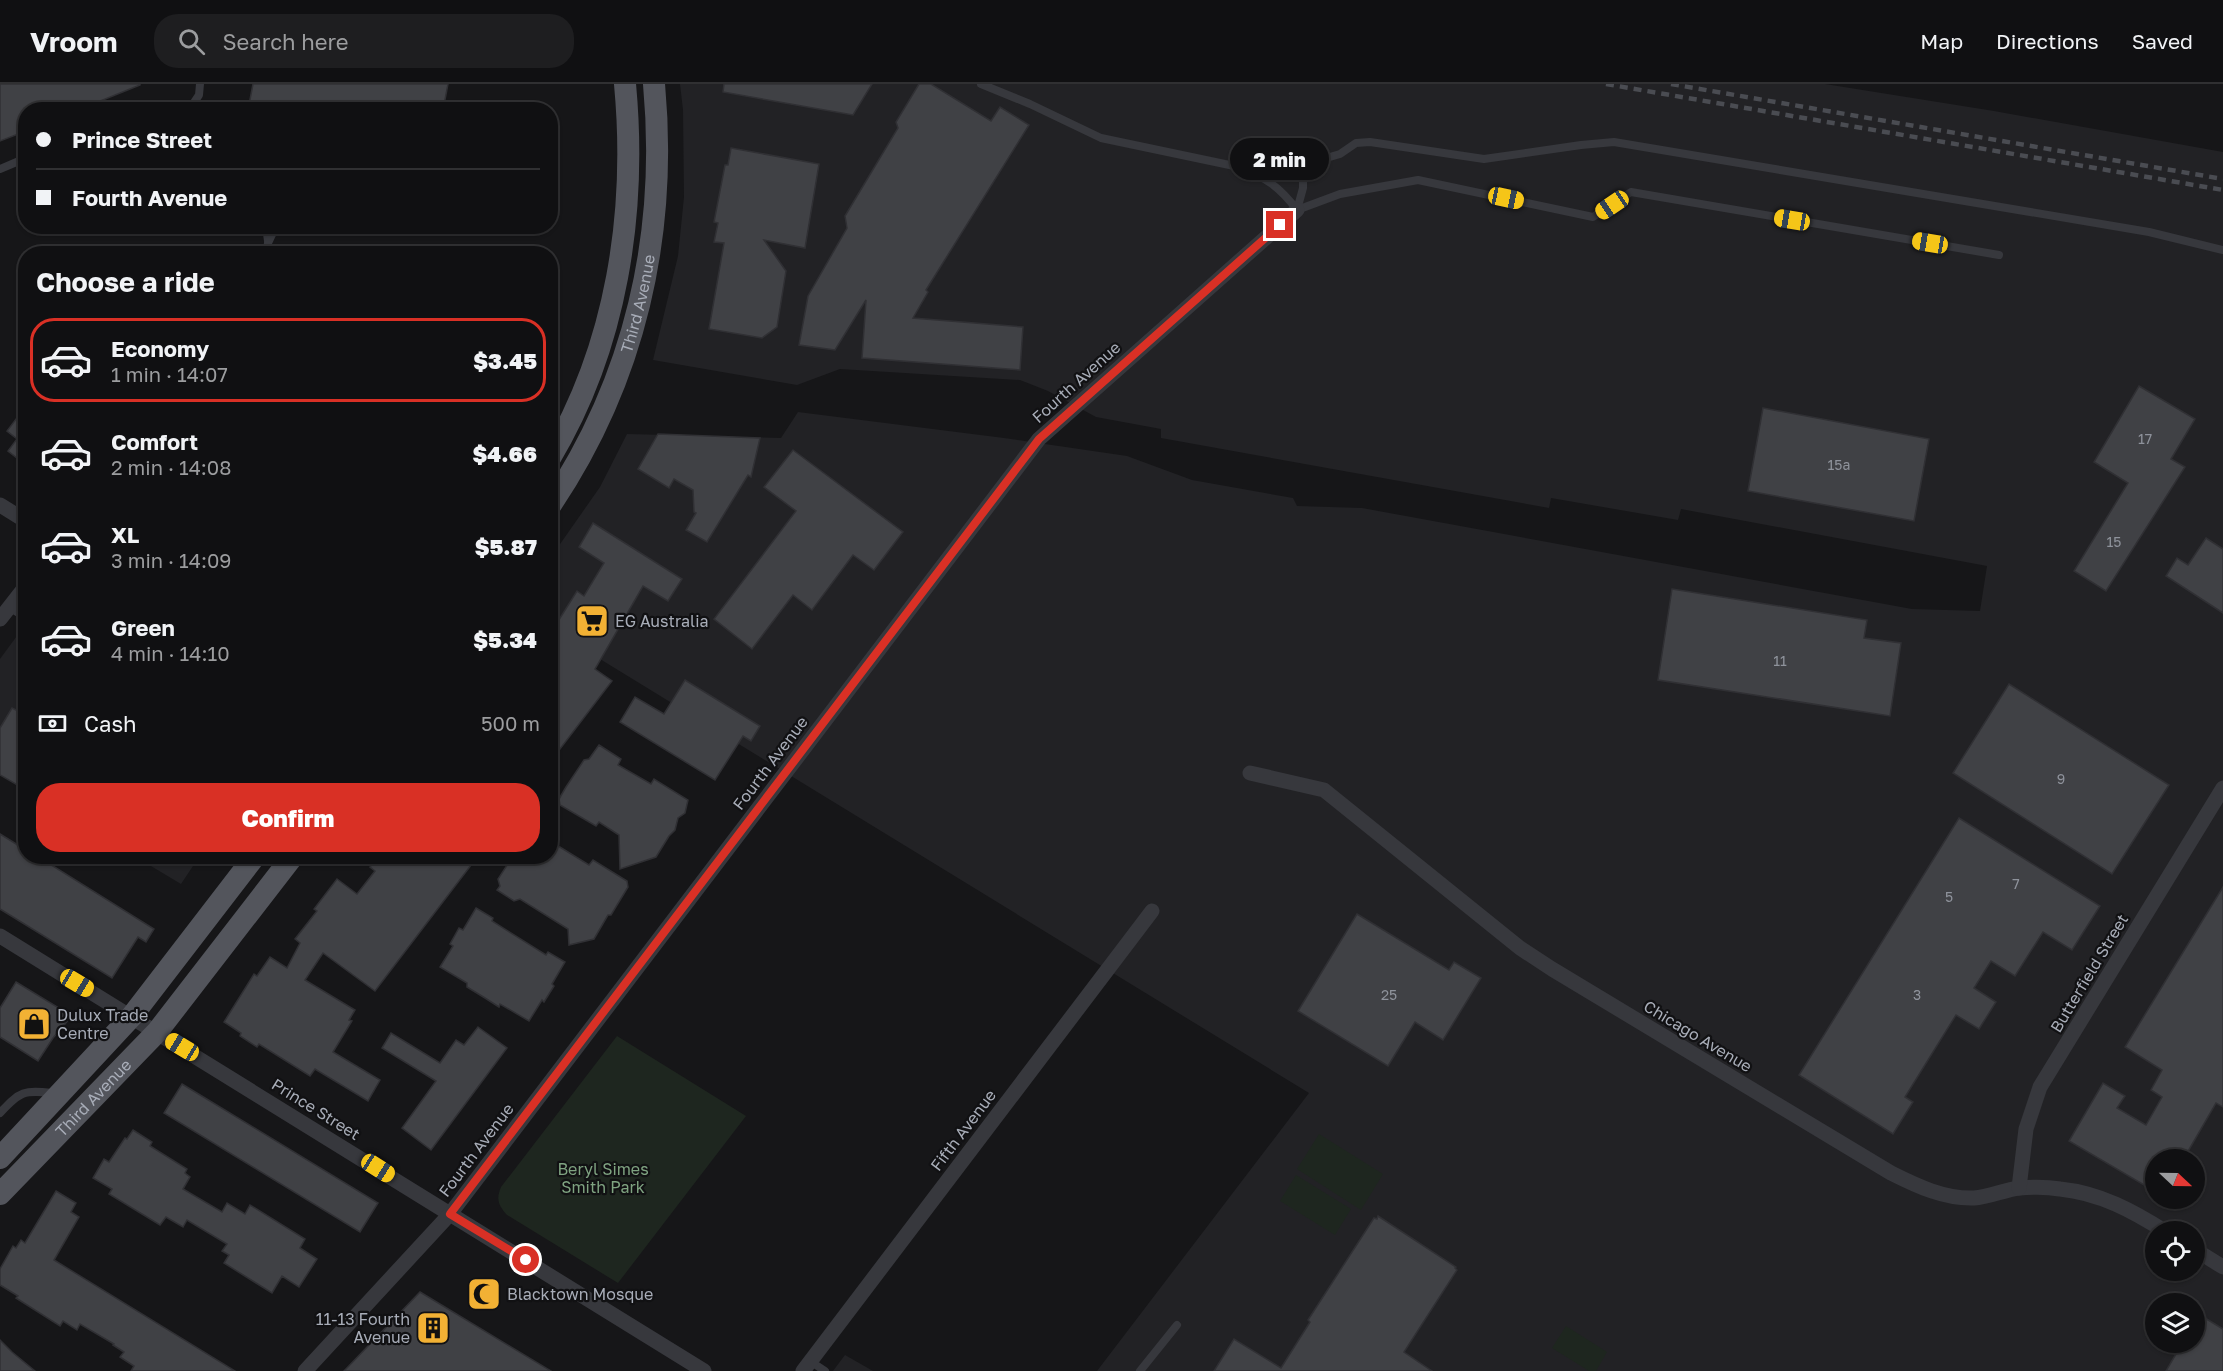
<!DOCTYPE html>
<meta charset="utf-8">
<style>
:root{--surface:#101012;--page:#1e1e20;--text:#f1f3f6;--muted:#9c9d9f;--line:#303032;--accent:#d93025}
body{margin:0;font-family:"Golos Text",sans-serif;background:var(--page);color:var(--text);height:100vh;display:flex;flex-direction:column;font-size:22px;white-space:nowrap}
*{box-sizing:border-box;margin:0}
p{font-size:20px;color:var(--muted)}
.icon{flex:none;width:33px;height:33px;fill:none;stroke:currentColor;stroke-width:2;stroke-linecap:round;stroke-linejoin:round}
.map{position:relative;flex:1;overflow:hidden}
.sheet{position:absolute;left:18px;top:162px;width:540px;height:618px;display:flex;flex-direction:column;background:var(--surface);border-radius:24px;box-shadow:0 2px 4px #0004,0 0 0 2px var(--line)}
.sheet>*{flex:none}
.top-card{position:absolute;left:18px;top:18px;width:540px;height:132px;border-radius:24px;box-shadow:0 2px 4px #0004,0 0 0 2px var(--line);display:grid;align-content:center;height:132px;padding:0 18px;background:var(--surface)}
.needle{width:39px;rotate:112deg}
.fabs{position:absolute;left:2145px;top:1065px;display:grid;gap:12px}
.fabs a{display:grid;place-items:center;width:60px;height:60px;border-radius:50%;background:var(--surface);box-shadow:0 2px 4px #0004,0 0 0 2px var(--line);font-size:30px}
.end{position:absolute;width:27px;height:27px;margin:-14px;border:8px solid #d93025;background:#fff;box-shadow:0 0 0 3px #fff}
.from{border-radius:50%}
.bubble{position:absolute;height:42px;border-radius:21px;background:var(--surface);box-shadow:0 2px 4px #0004,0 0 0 2px var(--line);font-size:20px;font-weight:800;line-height:42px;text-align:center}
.car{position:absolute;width:18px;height:36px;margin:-18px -9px;border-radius:8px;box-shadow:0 0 4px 2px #0007;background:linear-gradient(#f5c518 24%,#345 0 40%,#f5c518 0 76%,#345 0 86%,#f5c518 0)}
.top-card b{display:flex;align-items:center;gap:21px;height:57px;font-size:22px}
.top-card b+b{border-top:2px solid var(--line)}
.top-card i{width:15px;height:15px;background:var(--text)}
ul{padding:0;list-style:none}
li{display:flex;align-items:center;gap:18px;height:84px;margin:0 12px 9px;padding:0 6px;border:3px solid transparent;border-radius:24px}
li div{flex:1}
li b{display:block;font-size:22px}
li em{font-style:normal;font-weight:800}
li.current{border-color:var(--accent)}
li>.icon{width:54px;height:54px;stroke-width:1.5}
h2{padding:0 18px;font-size:27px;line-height:72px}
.pay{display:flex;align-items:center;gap:15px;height:66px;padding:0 18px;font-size:22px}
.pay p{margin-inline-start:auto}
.cta{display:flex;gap:12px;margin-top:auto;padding:12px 18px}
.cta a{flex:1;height:69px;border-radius:24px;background:var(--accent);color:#fff;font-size:24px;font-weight:800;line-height:69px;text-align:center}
header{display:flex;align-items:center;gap:36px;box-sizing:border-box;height:84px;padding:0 30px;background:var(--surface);border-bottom:2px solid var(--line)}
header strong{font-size:28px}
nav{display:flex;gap:33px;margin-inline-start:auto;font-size:21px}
.search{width:420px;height:54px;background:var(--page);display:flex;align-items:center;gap:15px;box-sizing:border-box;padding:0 21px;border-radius:24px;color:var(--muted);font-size:22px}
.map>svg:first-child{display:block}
.built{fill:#222225;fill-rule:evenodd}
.green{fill:#1e261f}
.building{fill:#404145;stroke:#303034;stroke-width:1.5}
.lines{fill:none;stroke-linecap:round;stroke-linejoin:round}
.lane{stroke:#37383d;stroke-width:8}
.street{stroke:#37383d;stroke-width:15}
.primary{stroke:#53555c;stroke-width:22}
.rail{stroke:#4a4c52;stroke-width:4.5;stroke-dasharray:8 6;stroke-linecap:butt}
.route{stroke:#d93025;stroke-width:8}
.labels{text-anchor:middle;stroke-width:4.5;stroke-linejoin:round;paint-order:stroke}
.number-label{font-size:14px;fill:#8e929b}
.street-label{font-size:16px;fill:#a8adb8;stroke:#111113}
.poi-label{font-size:16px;fill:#a8adb8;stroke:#111113;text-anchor:start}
.park-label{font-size:16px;fill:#7fa381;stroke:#111113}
</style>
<header>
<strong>Vroom</strong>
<div class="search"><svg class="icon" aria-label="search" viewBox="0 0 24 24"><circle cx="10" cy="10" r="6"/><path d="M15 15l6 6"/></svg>Search here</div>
<nav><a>Map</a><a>Directions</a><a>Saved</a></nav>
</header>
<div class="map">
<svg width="2223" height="1287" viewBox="0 0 2223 1287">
<rect width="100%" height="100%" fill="#161618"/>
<g class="built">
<path d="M680,0H1825L1994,27L2223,68V1287H1097L1309,1009L551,545V473L600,403L627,350L781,354L798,328L1004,354L1127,372L1192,396L1293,414L1297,422L1362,424L1912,525L1980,527L1987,482L1681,425L1678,436L1551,414L1549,424L1161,354V345L1096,333L1048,307L1020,296L840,285L797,301L653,276L678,172L684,113L683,26ZM2156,1076H2194V1114H2156ZM2156,1148H2194V1186H2156ZM2156,1220H2194V1258H2156Z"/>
<polygon points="25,541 25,704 0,688 0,575"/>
<polygon points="136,773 199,773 181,800"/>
<polygon points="845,1271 873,1287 833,1287"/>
</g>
<g class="green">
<path d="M617,952L746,1032L618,1199L507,1131C498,1121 496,1115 501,1103Z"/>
<polygon points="1319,1050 1383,1090 1361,1126 1297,1085"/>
<polygon points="1296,1091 1351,1125 1335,1151 1280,1117"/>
<polygon points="1566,1242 1607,1268 1596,1287 1589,1287 1552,1264"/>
</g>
<g class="building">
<polygon points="0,0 140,0 140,1 78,26 26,26 26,47 0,57"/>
<polygon points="253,0 448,0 443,26 248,26"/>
<polygon points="724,0 872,0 853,31 723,8"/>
<polygon points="919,0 931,0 991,37 1000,23 1029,41 926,206 928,208 913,234 1023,243 1020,286 862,274 866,216 835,266 799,261 808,212 847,144 845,132 898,44 896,38"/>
<polygon points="731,64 819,80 805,164 764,156 786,187 777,243 762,254 709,245 724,159 714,158 718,139 714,138 725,81 728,81"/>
<polygon points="2139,302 2195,335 2171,375 2185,383 2106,507 2074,487 2128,399 2094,378"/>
<polygon points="26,322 26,381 8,367 17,355 7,347"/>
<polygon points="1763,324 1929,355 1914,437 1748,407"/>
<polygon points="658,350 760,354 751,393 748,391 707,458 686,446 696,429 694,428 693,406 674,395 669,404 638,385"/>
<polygon points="793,366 903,448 874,486 853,471 812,526 793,511 752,565 714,535 796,427 764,403"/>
<polygon points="593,439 682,495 668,517 643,502 595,585 612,597 550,678 550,550 577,507 584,512 604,479 579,463"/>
<polygon points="2206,454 2223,465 2223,529 2166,492 2177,474 2188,481"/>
<polygon points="1672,505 1867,536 1864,554 1901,559 1890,632 1658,596"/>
<polygon points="685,596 760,642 751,657 743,652 715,696 620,638 635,613 664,630"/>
<polygon points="2009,600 2169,701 2112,790 1953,689"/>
<polygon points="26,611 26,706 0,691 0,644 12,624 16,626"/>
<polygon points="599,661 621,675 618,681 651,700 654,695 688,716 685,729 678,734 675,746 669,752 656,773 620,785 619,751 599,738 596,742 560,721 559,715 566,703 584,676 589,675"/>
<polygon points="1959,734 2100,822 2072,866 2043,848 2015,892 1991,877 1974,904 1996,918 1979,945 1956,931 1905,1013 1913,1018 1893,1050 1799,991"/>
<polygon points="0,750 26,766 26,772 37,772 154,845 146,858 138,853 112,894 0,825"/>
<polygon points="550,757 589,781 593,776 627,797 628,803 611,831 608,831 594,855 569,861 568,845 520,815 514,817 497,806 500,802 498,795 513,772 550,772"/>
<polygon points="378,772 478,772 375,907 323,869 305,896 355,926 349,936 352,937 333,968 380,996 368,1017 315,985 310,992 259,960 257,963 240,952 241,949 224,938 254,890 257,892 270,873 287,884 300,859 295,855 317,827 314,825 337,795 357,810 375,787 370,783"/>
<polygon points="2223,803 2223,1023 2216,1019 2183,1076 2156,1076 2156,1108 2069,1057 2103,999 2125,1012 2117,1024 2146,1041 2162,1013 2151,1006 2162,986 2125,963"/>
<polygon points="476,824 493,834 492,837 546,871 548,868 565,878 552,900 554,902 544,918 542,916 529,937 500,920 499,923 485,914 467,903 467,899 440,883 453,862 450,860 459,844 463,846"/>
<polygon points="1357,830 1449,886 1454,878 1481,894 1443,956 1415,938 1388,982 1298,927"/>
<polygon points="16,898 59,924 70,934 53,954 38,977 0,953 0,924"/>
<polygon points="478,943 507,964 431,1066 402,1044 436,997 382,964 391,949 440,979 456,956 464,961"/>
<polygon points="182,1000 378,1119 360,1148 164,1029"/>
<polygon points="133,1046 152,1058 150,1062 187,1085 185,1089 190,1093 183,1105 222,1128 227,1119 245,1130 250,1121 305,1155 300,1164 317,1175 299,1203 282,1192 272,1209 224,1179 229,1171 222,1167 227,1160 187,1136 183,1143 166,1133 160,1141 109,1110 112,1105 93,1094 104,1075 109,1078 125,1054 127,1055"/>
<polygon points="56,1107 76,1119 71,1128 79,1133 54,1176 235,1287 131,1287 134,1282 120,1273 124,1268 113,1261 114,1260 80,1240 77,1246 63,1237 60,1242 16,1214 18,1212 0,1201 0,1185 13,1162 16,1164 21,1156 25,1159"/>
<polygon points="1378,1132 1456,1183 1455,1184 1457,1186 1404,1268 1432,1287 1214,1287 1234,1255 1281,1284 1310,1238 1308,1236 1374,1134 1377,1135"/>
<polygon points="420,1208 551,1287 344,1287"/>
<polygon points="2200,1231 2223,1245 2223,1287 2166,1287 2183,1258 2194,1258 2194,1240"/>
<polygon points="0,1256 12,1268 35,1287 0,1287"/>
</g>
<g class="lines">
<g class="lane">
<path d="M981,0L1030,20L1101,54L1239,83C1265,93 1280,103 1297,126L1303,104V72"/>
<polyline points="189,26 199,11 200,0"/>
<polyline points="1239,83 1267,69 1323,75 1340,70 1356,59 1370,58 1484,75 1581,61 1614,58 2149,148 2223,166"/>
<polyline points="0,85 26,74"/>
<polyline points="1297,126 1340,110 1418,96 1593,133 1631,108 1999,171"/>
<polyline points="266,142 268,157"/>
<polyline points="266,170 268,159 276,142"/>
<polyline points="9,523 26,534"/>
<path d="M0,1029C20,1007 24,1006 53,1009"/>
<polyline points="810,1277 825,1287"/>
<polyline points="1140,1287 1177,1241"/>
</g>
<g class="street">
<polyline points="0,421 26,437"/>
<polyline points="0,535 26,502"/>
<path d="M1250,689L1324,706L1520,864L1552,885L1891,1089C1917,1102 1944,1115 1974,1114C1989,1113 2004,1106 2019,1104C2032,1103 2048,1103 2060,1105C2100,1109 2133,1127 2166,1148"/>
<polyline points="0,852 704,1287"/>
<polyline points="2019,1104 2026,1045 2040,1003 2223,704"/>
<polyline points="2194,1165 2223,1183"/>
<polyline points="305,1287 450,1130 1039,355 1297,126"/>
<polyline points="803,1287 1152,827"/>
</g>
<g class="primary">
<path d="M550,374C617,262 637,128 625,0"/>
<path id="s1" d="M550,422C635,296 668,151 654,0"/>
<polyline points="0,1074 132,932 255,772"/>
<path id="s2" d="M0,1110L157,948L293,772"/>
</g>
<g class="rail">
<polyline points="1606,0 2223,106"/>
<polyline points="1671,0 2223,95"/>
</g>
</g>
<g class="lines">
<polyline class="route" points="526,1176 450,1130 1039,355 1280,141"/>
</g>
<defs>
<symbol id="supermarket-square" viewBox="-11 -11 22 22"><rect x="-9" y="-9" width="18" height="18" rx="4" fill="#f2b134" stroke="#111113"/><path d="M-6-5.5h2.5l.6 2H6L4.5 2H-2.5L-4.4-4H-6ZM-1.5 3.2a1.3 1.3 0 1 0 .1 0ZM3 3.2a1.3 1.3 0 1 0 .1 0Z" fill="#111"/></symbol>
<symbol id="shop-square" viewBox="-11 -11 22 22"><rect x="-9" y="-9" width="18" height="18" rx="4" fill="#f2b134" stroke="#111113"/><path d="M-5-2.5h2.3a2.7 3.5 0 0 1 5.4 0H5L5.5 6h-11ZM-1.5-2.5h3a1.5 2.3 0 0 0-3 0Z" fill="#111"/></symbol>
<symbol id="mosque-square" viewBox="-11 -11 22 22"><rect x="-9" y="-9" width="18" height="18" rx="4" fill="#f2b134" stroke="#111113"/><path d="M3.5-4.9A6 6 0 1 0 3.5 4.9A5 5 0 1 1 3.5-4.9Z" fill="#111"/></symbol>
<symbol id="building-square" viewBox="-11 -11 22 22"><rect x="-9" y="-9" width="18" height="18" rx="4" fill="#f2b134" stroke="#111113"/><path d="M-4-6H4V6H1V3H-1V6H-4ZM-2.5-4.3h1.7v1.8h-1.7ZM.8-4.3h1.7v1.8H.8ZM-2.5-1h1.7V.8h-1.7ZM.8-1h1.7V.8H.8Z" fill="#111"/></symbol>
</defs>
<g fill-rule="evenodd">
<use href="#supermarket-square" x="573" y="518" width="38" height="38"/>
<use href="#shop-square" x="15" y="921" width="38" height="38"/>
<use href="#mosque-square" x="465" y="1191" width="38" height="38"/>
<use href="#building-square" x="414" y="1225" width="38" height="38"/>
</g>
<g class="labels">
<g class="number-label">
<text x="2145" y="360">17</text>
<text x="1839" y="386">15a</text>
<text x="2114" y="463">15</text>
<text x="1780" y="582">11</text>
<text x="2061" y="700">9</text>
<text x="2016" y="805">7</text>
<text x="1949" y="818">5</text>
<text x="1389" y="916">25</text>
<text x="1917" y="916">3</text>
</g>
<g class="street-label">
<text dy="6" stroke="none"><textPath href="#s1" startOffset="222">Third Avenue</textPath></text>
<text transform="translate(1076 298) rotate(-42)" y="6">Fourth Avenue</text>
<text transform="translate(770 679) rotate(-53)" y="6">Fourth Avenue</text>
<text transform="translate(2089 889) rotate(-59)" y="6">Butterfield Street</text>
<text transform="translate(1698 952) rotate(31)" y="6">Chicago Avenue</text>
<text dy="6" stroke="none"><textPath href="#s2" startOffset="134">Third Avenue</textPath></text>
<text transform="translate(316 1025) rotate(32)" y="6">Prince Street</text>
<text transform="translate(963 1046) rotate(-53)" y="6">Fifth Avenue</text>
<text transform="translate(476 1066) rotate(-53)" y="6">Fourth Avenue</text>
</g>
<g class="poi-label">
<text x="615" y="543">EG Australia</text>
<text x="57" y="937">Dulux Trade<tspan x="57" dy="18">Centre</tspan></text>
<text x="507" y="1216">Blacktown Mosque</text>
<text x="410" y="1241" text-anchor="end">11-13 Fourth<tspan x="410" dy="18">Avenue</tspan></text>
</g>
<g class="park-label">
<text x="603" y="1091">Beryl Simes<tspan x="603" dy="18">Smith Park</tspan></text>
</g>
</g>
</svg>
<div class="fabs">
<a><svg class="needle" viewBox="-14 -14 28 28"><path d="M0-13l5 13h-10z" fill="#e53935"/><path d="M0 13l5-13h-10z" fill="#9c9d9f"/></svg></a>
<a><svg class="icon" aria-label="locate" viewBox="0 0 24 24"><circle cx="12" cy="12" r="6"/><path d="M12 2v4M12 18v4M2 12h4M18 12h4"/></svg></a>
<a><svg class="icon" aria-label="layers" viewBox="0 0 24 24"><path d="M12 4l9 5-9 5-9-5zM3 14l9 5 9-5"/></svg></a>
</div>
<i class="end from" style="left:526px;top:1176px"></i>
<i class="end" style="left:1280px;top:141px"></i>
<div class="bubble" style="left:1230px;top:54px;width:99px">2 min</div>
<i class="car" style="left:1506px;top:114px;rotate:102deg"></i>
<i class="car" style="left:1612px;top:121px;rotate:236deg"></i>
<i class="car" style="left:1792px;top:136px;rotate:280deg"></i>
<i class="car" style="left:1930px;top:159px;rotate:280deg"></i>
<i class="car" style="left:77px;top:899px;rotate:121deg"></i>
<i class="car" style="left:182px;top:963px;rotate:301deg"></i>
<i class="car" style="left:378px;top:1084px;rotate:122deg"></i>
<div class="top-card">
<b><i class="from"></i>Prince Street</b>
<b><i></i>Fourth Avenue</b>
</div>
<section class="sheet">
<h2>Choose a ride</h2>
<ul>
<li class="current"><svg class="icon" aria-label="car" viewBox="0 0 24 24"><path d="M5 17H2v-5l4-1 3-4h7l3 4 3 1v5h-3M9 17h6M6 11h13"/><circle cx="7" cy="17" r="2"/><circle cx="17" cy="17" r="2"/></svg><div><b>Economy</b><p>1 min · 14:07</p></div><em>$3.45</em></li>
<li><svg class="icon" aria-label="car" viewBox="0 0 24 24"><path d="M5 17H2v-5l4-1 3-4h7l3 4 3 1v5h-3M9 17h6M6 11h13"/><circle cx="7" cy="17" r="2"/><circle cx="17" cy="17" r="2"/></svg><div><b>Comfort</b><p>2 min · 14:08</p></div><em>$4.66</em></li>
<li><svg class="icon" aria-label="car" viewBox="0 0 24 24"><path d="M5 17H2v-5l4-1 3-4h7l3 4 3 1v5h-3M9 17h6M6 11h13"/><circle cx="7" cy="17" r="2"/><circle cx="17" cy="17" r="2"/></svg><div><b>XL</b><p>3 min · 14:09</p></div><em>$5.87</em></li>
<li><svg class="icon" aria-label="car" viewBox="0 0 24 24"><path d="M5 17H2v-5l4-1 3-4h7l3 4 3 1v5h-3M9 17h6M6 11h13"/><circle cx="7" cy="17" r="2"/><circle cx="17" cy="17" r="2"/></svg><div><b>Green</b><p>4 min · 14:10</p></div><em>$5.34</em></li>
</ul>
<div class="pay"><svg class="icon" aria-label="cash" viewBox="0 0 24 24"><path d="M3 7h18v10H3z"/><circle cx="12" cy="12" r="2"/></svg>Cash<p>500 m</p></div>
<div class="cta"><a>Confirm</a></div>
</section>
</div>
